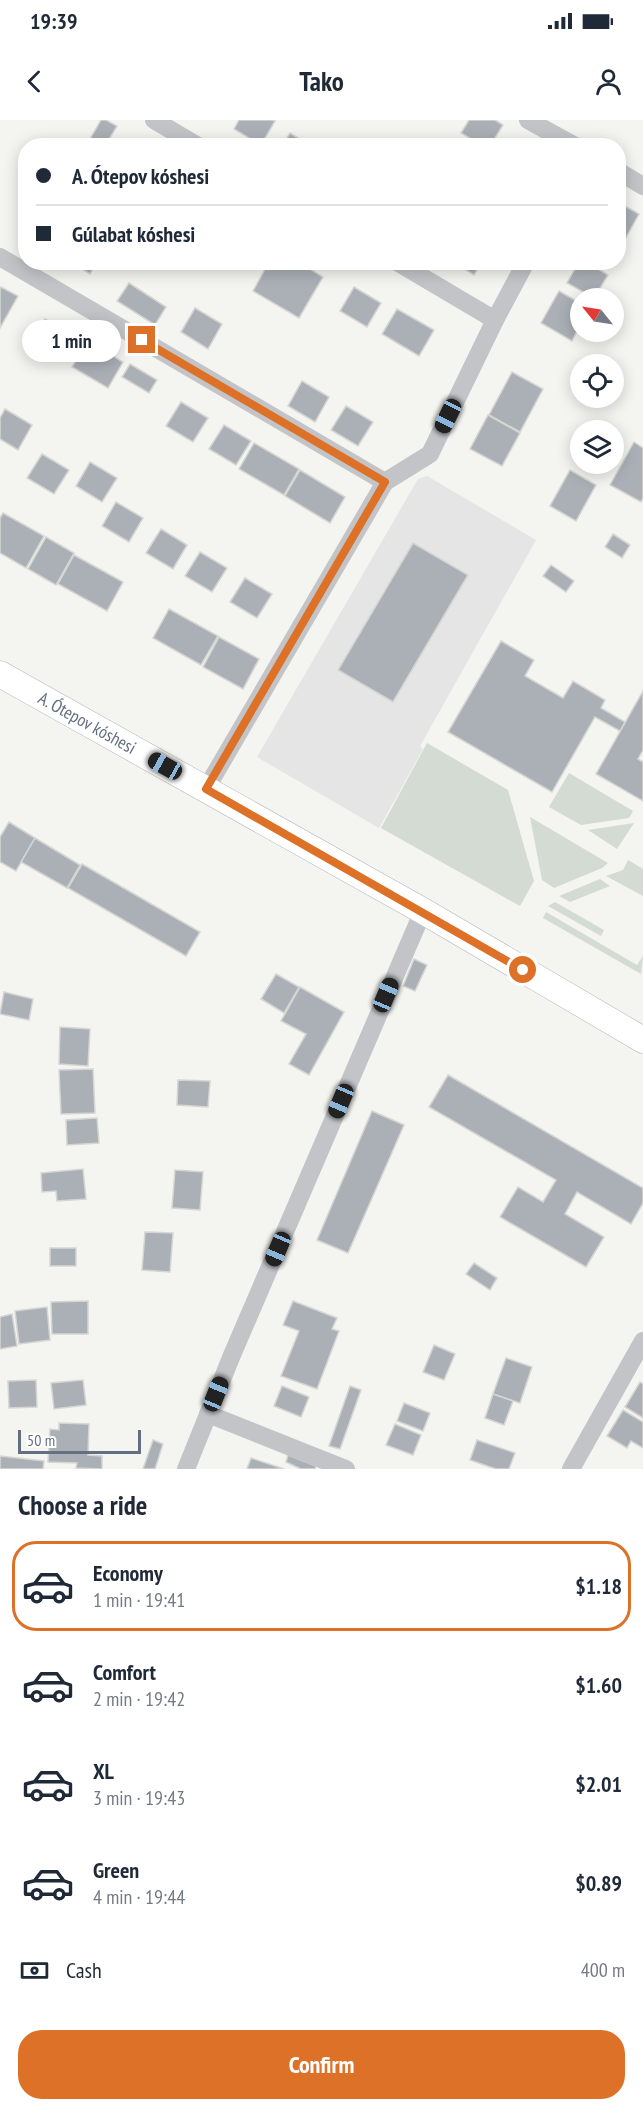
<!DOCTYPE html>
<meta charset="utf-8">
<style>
:root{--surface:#fff;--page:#f6f6f7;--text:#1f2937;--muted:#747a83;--line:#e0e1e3;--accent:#dd7128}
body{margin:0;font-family:"PT Sans Narrow",sans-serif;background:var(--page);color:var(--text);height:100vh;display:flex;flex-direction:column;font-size:22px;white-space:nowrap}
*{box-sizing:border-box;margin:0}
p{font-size:20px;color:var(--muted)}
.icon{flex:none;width:33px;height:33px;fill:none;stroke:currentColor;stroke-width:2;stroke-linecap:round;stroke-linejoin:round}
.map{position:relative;height:1349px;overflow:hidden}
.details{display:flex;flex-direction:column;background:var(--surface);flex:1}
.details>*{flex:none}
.hud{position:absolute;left:18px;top:18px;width:608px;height:132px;border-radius:24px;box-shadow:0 3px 15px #0003;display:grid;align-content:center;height:132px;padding:0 18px;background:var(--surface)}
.needle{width:39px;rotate:300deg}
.buttons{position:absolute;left:570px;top:168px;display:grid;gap:12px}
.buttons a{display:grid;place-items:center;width:54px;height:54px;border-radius:50%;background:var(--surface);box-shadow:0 3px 15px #0003;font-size:30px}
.scale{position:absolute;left:18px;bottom:15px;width:123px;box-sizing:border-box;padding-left:6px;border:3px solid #646f81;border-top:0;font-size:16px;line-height:21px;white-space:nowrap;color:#646f81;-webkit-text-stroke:4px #fff;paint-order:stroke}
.end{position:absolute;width:27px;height:27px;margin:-14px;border:8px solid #dd7128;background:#fff;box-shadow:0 0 0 3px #fff}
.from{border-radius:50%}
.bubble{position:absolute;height:42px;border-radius:21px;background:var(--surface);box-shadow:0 3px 15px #0003;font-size:20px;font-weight:700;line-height:42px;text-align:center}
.car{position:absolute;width:18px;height:36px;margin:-18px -9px;border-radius:8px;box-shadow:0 0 4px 2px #0007;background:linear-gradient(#222 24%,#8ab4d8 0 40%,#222 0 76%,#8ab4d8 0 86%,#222 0)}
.hud b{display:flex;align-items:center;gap:21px;height:57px;font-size:22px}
.hud b+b{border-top:2px solid var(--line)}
.hud i{width:15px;height:15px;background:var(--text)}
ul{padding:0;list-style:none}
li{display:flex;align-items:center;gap:18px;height:90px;margin:0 12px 9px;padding:0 6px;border:3px solid transparent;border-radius:24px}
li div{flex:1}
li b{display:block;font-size:22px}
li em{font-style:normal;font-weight:700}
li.on{border-color:var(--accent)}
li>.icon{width:54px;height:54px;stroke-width:1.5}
h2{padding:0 18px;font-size:27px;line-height:72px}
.pay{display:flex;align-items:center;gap:15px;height:66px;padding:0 18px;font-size:22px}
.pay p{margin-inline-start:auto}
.action{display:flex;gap:12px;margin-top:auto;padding:12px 18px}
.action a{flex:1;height:69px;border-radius:24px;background:var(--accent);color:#fff;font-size:24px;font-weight:700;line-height:69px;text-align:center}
.status{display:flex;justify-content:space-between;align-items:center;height:42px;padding:0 30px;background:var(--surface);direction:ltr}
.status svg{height:16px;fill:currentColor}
header{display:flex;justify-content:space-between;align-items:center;height:78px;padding:0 18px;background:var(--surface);font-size:27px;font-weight:700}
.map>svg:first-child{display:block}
.built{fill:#e4e5e4}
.green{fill:#d4dbd2}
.building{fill:#aab0b6;stroke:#d5d6d3;stroke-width:1.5}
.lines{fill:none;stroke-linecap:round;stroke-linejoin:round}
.secondary-casing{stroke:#b4b7bc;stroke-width:27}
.minor{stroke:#c2c4c8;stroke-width:18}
.secondary{stroke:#fff;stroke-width:26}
.route{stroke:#dd7128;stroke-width:8}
.labels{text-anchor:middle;stroke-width:6;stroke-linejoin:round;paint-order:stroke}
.street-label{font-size:18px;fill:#646f81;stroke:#fff}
</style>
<div class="status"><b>19:39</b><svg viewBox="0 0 49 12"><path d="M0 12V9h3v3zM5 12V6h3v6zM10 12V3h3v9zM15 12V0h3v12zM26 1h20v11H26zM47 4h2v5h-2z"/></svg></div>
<header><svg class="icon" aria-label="back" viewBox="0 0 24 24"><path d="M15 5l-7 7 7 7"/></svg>Tako<svg class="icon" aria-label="person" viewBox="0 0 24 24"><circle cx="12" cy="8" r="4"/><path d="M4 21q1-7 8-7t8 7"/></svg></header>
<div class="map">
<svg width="643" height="1349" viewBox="0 0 643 1349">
<rect width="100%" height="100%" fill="#f4f4f0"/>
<polygon class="built" points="427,356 536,420 420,626 423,629 379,708 257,637 418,359"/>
<g class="green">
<polygon points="427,623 508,670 534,761 520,786 381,708"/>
<polygon points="569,653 633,691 629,698 581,705 549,687"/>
<polygon points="530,697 608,743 602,748 554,768 542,760"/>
<polygon points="634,703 617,729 588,710"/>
<polygon points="628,740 643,749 643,776 606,756 623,750"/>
<polygon points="600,759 610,766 570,782 559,776"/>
<polygon points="555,782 604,810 601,816 548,786"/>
<polygon points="546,792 637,845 643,836 641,854 543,798"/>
</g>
<g class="building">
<polygon points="101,0 106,0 117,6 105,26 86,26"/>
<polygon points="239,0 273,0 275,1 261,25 234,9"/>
<polygon points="469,0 495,0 503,5 490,26 483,26 461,13"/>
<polygon points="290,13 311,26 282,26"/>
<polygon points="618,82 639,94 618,132"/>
<polygon points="71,142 97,142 90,154"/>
<polygon points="269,142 299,142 323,157 299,198 253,171"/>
<polygon points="453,142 482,142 474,155"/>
<polygon points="579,142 587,142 608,155 594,178 567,163"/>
<polygon points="129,163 166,187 155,205 117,181"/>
<polygon points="1,167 18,176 0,208 0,169"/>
<polygon points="354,167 381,183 367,207 340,191"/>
<polygon points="559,171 580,183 580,205 572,221 541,203"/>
<polygon points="195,188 222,204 208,229 181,212"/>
<polygon points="397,189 434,210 419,236 382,214"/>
<polygon points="45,199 72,215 58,240 31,223"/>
<polygon points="88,221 123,242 108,268 72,247"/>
<polygon points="130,244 157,260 149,273 122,257"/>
<polygon points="512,252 543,269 520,312 489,295"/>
<polygon points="302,261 329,277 315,302 288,286"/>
<polygon points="181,282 208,298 193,322 166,306"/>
<polygon points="346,286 373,302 358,326 331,310"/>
<polygon points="5,289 32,305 18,330 0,319 0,298"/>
<polygon points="488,295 520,313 502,346 470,329"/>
<polygon points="224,305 251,321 236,345 209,329"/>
<polygon points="634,322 643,328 643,378 641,382 610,365"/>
<polygon points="254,323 299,349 284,375 239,349"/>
<polygon points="42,334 69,350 54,374 27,358"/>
<polygon points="90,342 117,358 102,382 76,366"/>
<polygon points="300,350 345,377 330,403 285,376"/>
<polygon points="570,350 596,365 576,401 550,386"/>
<polygon points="116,382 143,398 129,422 102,406"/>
<polygon points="3,393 44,416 26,448 0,433 0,398"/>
<polygon points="161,409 187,425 173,449 146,433"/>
<polygon points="613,414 630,425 622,438 605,427"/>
<polygon points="46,417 74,433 56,465 28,449"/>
<polygon points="413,423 468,455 393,582 338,550"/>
<polygon points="200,432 227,448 212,472 185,456"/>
<polygon points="74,435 123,462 107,491 58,464"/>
<polygon points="551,445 574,461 566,472 543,456"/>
<polygon points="245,458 272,474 257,498 230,482"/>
<polygon points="169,489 218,516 201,545 153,518"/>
<polygon points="219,517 259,539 243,569 203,547"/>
<polygon points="501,521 534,540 525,556 563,578 573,561 605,580 601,588 625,602 620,611 595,597 552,672 448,612"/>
<polygon points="643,571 643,630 638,639 643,642 643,681 596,654"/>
<polygon points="9,702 35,718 16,751 0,742 0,717"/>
<polygon points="35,718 80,745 67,768 21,742"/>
<polygon points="82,744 200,812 186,836 68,768"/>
<polygon points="414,839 427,845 415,871 403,866"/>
<polygon points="276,854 299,867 284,893 261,879"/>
<polygon points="300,867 344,892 309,955 289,944 306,914 281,901"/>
<polygon points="4,872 33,879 29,900 0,894"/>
<polygon points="60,907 90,909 88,946 59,944"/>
<polygon points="93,949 95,993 61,994 59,950"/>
<polygon points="448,955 643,1068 643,1083 631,1104 577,1072 565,1094 604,1117 586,1147 500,1097 518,1067 543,1082 556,1060 429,987"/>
<polygon points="178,960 210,961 208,987 177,985"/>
<polygon points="372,991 404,1005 348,1133 317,1120"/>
<polygon points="97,998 99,1023 67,1025 66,1000"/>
<polygon points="83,1049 86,1079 57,1081 56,1071 42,1072 41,1053"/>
<polygon points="175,1050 203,1052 200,1090 172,1088"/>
<polygon points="145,1112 173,1113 170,1152 142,1150"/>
<rect x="50" y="1128" width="26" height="18"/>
<polygon points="474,1143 497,1158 490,1170 466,1154"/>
<polygon points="88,1181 88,1214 52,1214 51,1182"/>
<polygon points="293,1181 337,1198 332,1209 339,1211 317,1269 281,1256 299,1211 283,1205"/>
<polygon points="47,1187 50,1220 19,1224 15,1191"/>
<polygon points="12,1194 17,1226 0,1229 0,1197"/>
<polygon points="434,1225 455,1234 444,1260 423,1252"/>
<polygon points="506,1238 532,1247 520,1283 493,1274"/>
<polygon points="36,1260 37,1287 9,1288 8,1261"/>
<polygon points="83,1260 86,1285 54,1289 51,1263"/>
<polygon points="640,1262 643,1264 643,1298 625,1287"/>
<polygon points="282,1266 309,1277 301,1297 274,1286"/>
<polygon points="350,1266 361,1270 340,1329 329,1326"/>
<polygon points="493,1274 513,1281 504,1305 485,1298"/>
<polygon points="404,1283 430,1293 423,1311 397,1301"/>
<polygon points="623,1290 643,1302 643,1328 631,1321 627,1328 607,1316"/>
<polygon points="59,1303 89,1304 88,1335 102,1336 102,1349 76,1348 77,1343 48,1342 50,1309 59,1310"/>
<polygon points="395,1304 421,1315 413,1335 386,1325"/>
<polygon points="153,1320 163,1324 155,1349 143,1349"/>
<polygon points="477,1320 515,1333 509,1349 496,1349 470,1340"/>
<polygon points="288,1335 316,1346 315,1349 301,1349 286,1342"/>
<polygon points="0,1336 44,1341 43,1349 0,1349"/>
<polygon points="251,1338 284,1349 247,1349"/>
</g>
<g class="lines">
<defs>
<polyline id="secondary" points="0,554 423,791 643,920"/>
</defs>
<use href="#secondary" class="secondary-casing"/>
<g class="minor">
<polyline points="154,0 198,26"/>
<polyline points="528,0 575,26"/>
<polyline points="618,51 643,66"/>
<polyline points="0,137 385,362"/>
<polyline points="397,142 495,200"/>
<polyline points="206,669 385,362 430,334 495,200 526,142"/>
<polyline points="208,1294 346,1349"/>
<polyline points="186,1349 232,1235 423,791"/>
<polyline points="571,1349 643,1221"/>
</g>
<use href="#secondary" class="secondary"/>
</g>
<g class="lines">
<polyline class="route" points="142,220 385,362 206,669 523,850"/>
</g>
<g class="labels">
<g class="street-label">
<text transform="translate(87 603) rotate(29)" y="6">A. Ótepov kóshesi</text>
</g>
</g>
</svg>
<div class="buttons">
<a><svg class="needle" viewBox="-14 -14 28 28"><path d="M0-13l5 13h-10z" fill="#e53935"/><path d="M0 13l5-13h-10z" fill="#747a83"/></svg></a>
<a><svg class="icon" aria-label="locate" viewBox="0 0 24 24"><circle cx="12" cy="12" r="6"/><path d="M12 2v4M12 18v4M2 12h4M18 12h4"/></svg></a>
<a><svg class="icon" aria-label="layers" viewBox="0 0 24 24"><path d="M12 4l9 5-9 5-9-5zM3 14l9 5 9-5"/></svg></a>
</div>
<div class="scale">50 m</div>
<i class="end from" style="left:523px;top:850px"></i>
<i class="end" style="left:142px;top:220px"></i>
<div class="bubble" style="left:22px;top:200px;width:99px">1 min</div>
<i class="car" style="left:448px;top:296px;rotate:206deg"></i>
<i class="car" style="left:165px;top:646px;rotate:299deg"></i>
<i class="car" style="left:386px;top:875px;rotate:23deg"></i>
<i class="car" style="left:341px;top:981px;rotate:203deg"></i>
<i class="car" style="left:278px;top:1129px;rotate:203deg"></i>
<i class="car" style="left:216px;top:1274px;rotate:22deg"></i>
<div class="hud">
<b><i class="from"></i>A. Ótepov kóshesi</b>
<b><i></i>Gúlabat kóshesi</b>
</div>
</div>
<section class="details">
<h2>Choose a ride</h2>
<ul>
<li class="on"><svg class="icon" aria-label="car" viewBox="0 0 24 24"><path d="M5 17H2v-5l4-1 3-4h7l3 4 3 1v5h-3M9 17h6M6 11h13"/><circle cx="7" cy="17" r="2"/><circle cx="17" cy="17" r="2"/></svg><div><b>Economy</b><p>1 min · 19:41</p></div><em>$1.18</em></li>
<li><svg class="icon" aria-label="car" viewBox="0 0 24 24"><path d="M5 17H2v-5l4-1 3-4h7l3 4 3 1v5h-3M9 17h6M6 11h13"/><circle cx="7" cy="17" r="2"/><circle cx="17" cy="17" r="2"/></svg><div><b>Comfort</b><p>2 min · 19:42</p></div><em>$1.60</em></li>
<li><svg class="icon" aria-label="car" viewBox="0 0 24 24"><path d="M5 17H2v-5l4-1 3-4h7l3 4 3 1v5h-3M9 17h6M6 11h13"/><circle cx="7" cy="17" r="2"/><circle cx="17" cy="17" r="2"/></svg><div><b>XL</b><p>3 min · 19:43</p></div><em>$2.01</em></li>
<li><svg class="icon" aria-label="car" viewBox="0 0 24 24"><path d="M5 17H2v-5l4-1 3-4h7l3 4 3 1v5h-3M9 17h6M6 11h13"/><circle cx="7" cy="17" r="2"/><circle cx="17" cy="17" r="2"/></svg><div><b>Green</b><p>4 min · 19:44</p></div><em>$0.89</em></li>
</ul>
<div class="pay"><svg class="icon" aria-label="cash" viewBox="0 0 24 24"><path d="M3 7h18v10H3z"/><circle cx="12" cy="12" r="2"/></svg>Cash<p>400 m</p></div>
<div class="action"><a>Confirm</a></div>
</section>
